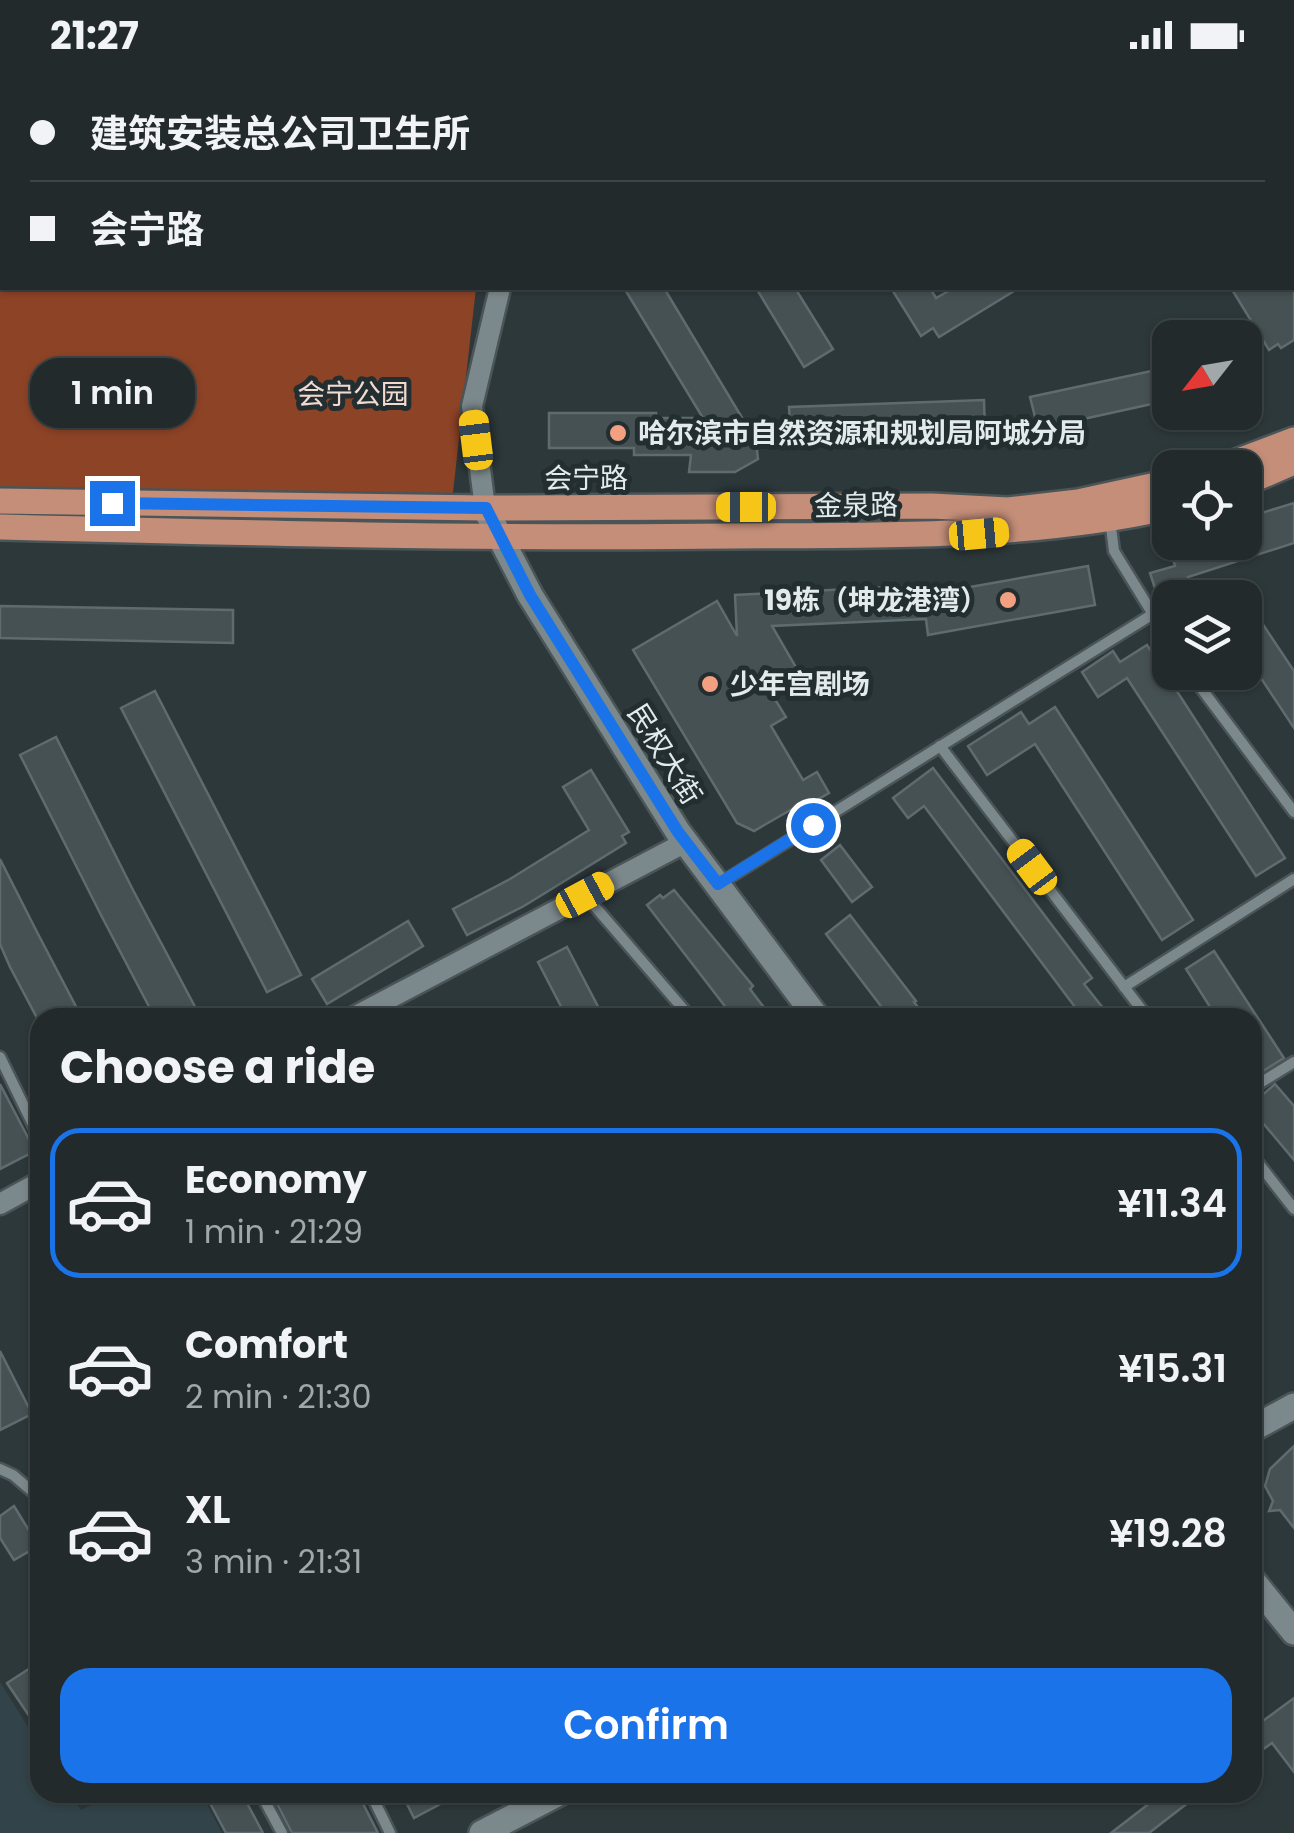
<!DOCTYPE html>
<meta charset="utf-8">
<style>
:root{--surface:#222a2c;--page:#2a3234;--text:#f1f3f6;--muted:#a2a7a9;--line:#3f4648;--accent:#1a73e8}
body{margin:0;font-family:Poppins,"Noto Sans SC",sans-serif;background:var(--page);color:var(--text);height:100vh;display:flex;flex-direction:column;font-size:38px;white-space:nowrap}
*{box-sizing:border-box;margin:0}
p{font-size:32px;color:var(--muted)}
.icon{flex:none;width:55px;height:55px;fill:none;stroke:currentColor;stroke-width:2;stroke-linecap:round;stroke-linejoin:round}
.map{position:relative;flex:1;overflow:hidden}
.details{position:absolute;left:30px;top:938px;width:1232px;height:795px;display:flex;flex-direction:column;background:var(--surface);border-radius:30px;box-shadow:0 2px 8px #0004,0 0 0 2px var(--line)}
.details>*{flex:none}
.top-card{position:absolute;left:0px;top:0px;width:1295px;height:220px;box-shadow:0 2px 8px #0004,0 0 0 2px var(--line);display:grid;align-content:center;height:220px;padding:0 30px;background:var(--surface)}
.needle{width:65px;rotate:239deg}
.tools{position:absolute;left:1152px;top:250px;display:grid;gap:20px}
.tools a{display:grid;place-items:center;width:110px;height:110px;border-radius:20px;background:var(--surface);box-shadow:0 2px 8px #0004,0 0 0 2px var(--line);font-size:50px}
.end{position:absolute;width:45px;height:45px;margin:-22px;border:12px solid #1a73e8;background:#fff;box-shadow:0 0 0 5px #fff}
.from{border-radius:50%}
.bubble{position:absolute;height:70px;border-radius:30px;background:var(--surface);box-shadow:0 2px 8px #0004,0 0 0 2px var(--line);font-size:32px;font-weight:600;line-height:70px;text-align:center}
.car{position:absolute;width:30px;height:60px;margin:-30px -15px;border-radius:12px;box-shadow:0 0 8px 2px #0007;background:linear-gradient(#f5c518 24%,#345 0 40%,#f5c518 0 76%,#345 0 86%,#f5c518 0)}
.top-card b{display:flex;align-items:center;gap:35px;height:95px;font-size:38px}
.top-card b+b{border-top:2px solid var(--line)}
.top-card i{width:25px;height:25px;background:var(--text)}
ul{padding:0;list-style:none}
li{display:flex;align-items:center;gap:30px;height:150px;margin:0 20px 15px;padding:0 10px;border:5px solid transparent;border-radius:30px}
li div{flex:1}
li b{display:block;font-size:38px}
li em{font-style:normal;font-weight:600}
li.on{border-color:var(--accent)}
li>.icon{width:90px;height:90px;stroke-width:1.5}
h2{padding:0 30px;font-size:45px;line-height:120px}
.button{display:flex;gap:20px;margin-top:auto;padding:20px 30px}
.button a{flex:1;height:115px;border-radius:30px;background:var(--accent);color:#fff;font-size:40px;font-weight:600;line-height:115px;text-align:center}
.status{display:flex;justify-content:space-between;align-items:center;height:70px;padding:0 50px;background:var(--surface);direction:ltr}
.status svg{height:28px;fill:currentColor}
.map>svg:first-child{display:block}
.built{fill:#324449}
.green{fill:#8d4326}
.building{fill:#465154;stroke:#5f6b6e;stroke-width:2.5}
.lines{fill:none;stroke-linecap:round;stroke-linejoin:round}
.lane-casing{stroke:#4b5457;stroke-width:15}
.street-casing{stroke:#4b5457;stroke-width:25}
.secondary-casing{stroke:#4b5457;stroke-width:30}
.primary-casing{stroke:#4b5457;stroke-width:30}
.lane{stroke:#7c898c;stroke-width:10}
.street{stroke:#7c898c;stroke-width:20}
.secondary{stroke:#7c898c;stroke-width:25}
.primary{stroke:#c48e79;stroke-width:25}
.route{stroke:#1a73e8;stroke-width:12}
.poi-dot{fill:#f2a081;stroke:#232e31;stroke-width:4}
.labels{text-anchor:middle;stroke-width:10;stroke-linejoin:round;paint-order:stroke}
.park-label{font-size:28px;fill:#f3dad1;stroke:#232e31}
.poi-label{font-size:28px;font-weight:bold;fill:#e3eaec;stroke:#232e31;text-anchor:start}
.street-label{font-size:28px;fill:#e3eaec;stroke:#232e31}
</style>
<div class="status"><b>21:27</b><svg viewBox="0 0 49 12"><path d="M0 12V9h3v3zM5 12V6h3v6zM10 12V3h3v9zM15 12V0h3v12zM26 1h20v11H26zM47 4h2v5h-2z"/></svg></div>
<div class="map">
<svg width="1294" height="1763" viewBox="0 0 1294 1763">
<rect width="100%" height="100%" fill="#2d383b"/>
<polygon class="built" points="0,1612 40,1676 40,1722 69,1723 81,1740 113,1723 201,1723 222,1763 0,1763"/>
<polygon class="green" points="0,0 426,0 428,2 2,2 2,218 476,218 452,431 0,418"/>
<g class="building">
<polygon points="624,218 664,218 756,371 758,389 735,402 689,402 691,385 634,385 634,378 549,378 549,343 656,343 656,348 703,348"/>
<polygon points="756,218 795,218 833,279 804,297"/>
<polygon points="891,218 930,218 936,228 954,218 1019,218 939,267 933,258 921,266"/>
<polygon points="1231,218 1294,218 1294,270 1281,278 1278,274 1269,280"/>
<polygon points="1170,297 1170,330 1038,359 1030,327"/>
<polygon points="984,330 985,364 791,371 789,337"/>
<polygon points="1294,433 1294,473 1188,507 1195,528 1170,528 1170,555 1163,543 1150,503 1175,496 1168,472 1245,472 1245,448"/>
<polygon points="1088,496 1095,535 928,565 926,549 772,556 801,606 771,623 786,647 771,656 803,710 817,702 829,723 808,735 806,731 754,761 737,753 633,580 717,531 737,566 735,525 907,516 908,528"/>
<polygon points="0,536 233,540 233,573 0,568"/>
<polygon points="1254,541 1294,601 1294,658 1245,584 1245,547"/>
<polygon points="1147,575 1285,788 1256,806 1127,608 1098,627 1082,602 1113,581 1120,592"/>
<polygon points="155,621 301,905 267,922 121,638"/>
<polygon points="1055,637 1193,850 1162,870 1035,674 987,705 968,676 1021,642 1029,654"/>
<polygon points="56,667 133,820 201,948 155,948 102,847 20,685"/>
<polygon points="933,698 1092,908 1084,914 1111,948 1061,948 1075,937 924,736 908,748 893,728"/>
<polygon points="591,700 629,762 622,766 626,773 524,836 467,865 453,839 510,809 589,760 563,717"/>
<polygon points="840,775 872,817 852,832 821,790"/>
<polygon points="0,789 37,862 82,948 37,948 10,897 0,874"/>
<polygon points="674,820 753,916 750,919 772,948 734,948 647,835 660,825 663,828"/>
<polygon points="850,845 916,931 914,932 926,948 890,948 826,864"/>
<polygon points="408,851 423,876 327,934 312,909"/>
<polygon points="567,877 604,948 567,948 538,892"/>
<polygon points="1214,881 1284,988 1255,1006 1252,948 1217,948 1186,899"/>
<polygon points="0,1014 35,1081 0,1099"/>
<polygon points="1275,1014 1294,1036 1294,1090 1252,1040 1252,1034"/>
<polygon points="0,1281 32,1344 0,1360"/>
<polygon points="1294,1376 1294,1458 1280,1440 1269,1441 1273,1431 1265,1416 1270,1399"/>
<polygon points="14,1436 33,1467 40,1463 40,1501 28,1482 14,1490 0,1468 0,1446"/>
<polygon points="35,1595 40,1602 40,1662 7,1613"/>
<polygon points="1294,1628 1294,1702 1272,1673 1252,1687 1252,1659"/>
<polygon points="204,1722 241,1722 263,1763 226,1763"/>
<polygon points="271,1722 357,1722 378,1763 292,1763"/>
<polygon points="401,1722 463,1722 414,1748"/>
<polygon points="1164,1722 1202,1722 1149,1763 1111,1763"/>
</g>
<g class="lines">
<defs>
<g id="lane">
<polyline points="1110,449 1114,481 1170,572"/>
<polyline points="1189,602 1294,742"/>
<polyline points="940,676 1148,948"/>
<polyline points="719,814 1153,544"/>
<polyline points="585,825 691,948"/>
<polyline points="1124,917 1294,809"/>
<polyline points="0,987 40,1069"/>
<polyline points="1252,1018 1294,992"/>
<polyline points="1252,1085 1294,1139"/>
<polyline points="0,1399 13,1405 40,1428"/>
<polyline points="260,1722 282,1763"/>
<polyline points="370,1722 390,1763"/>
</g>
<g id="street">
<polyline points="447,0 448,2"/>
<polyline points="792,2 795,0"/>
<polyline points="485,438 472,336 500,218"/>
<polyline points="352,948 686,772"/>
<polyline points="0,1134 40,1112"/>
</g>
<g id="secondary">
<polyline points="485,438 530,525 678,762 817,948"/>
<polyline points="1252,1359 1294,1336"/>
<polyline points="1252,1510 1294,1562"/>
<polyline points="482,1763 561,1722"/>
</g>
<g id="primary">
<polyline points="1220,398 1294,370"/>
<polyline points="1245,413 1294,392"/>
<polyline points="0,431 485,438 932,436 1008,440 1078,432 1170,412"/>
<path d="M0,457C245,463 489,469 734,466C880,465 1026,469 1170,437"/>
</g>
</defs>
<use href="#lane" class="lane-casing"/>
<use href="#street" class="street-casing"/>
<use href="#secondary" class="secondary-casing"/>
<use href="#primary" class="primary-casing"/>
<use href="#lane" class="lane"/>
<use href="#street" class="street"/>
<use href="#secondary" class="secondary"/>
<use href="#primary" class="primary"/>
</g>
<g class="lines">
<polyline class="route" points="112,433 486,438 530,525 678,762 718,814 813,755"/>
</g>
<g class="poi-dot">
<circle cx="618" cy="363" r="10"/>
<circle cx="1008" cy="530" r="10"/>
<circle cx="710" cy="614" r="10"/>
</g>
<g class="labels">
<g class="park-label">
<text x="353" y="334">会宁公园</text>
</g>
<g class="poi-label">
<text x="638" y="373">哈尔滨市自然资源和规划局阿城分局</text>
<text x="988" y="540" text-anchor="end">19栋（坤龙港湾）</text>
<text x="730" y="624">少年宫剧场</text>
</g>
<g class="street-label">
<text x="586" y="418">会宁路</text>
<text transform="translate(856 435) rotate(-1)" y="10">金泉路</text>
<text transform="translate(665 684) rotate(58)" y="10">民权大街</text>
</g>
</g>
</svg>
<div class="tools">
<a><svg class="needle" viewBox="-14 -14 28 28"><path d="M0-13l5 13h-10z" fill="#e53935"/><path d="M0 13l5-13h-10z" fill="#a2a7a9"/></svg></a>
<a><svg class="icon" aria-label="locate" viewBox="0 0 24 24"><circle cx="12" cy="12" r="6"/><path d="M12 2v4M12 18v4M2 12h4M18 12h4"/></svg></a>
<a><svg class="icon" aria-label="layers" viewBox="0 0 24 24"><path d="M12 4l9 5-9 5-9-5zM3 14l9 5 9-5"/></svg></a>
</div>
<i class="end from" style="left:813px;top:755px"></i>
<i class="end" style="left:112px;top:433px"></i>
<div class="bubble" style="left:30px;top:288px;width:165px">1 min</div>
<i class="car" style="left:476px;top:370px;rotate:353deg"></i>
<i class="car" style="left:746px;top:437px;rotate:270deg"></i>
<i class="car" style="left:979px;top:464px;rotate:85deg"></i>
<i class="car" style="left:1032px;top:797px;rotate:323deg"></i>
<i class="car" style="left:585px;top:825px;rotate:62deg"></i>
<div class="top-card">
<b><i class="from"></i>建筑安装总公司卫生所</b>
<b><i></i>会宁路</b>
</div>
<section class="details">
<h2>Choose a ride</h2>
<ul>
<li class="on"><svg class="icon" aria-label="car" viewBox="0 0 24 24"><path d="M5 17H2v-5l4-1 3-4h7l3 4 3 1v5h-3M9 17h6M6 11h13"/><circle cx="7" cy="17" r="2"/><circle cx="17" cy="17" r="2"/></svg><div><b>Economy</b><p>1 min · 21:29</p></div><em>¥11.34</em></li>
<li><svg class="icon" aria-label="car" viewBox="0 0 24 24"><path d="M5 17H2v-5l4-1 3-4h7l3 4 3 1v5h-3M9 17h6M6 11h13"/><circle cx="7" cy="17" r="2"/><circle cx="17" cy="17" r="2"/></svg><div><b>Comfort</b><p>2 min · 21:30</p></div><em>¥15.31</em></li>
<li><svg class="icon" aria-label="car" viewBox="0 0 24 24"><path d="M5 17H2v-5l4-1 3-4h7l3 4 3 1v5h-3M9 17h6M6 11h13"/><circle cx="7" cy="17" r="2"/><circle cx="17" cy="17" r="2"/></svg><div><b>XL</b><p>3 min · 21:31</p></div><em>¥19.28</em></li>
</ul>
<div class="button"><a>Confirm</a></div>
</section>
</div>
